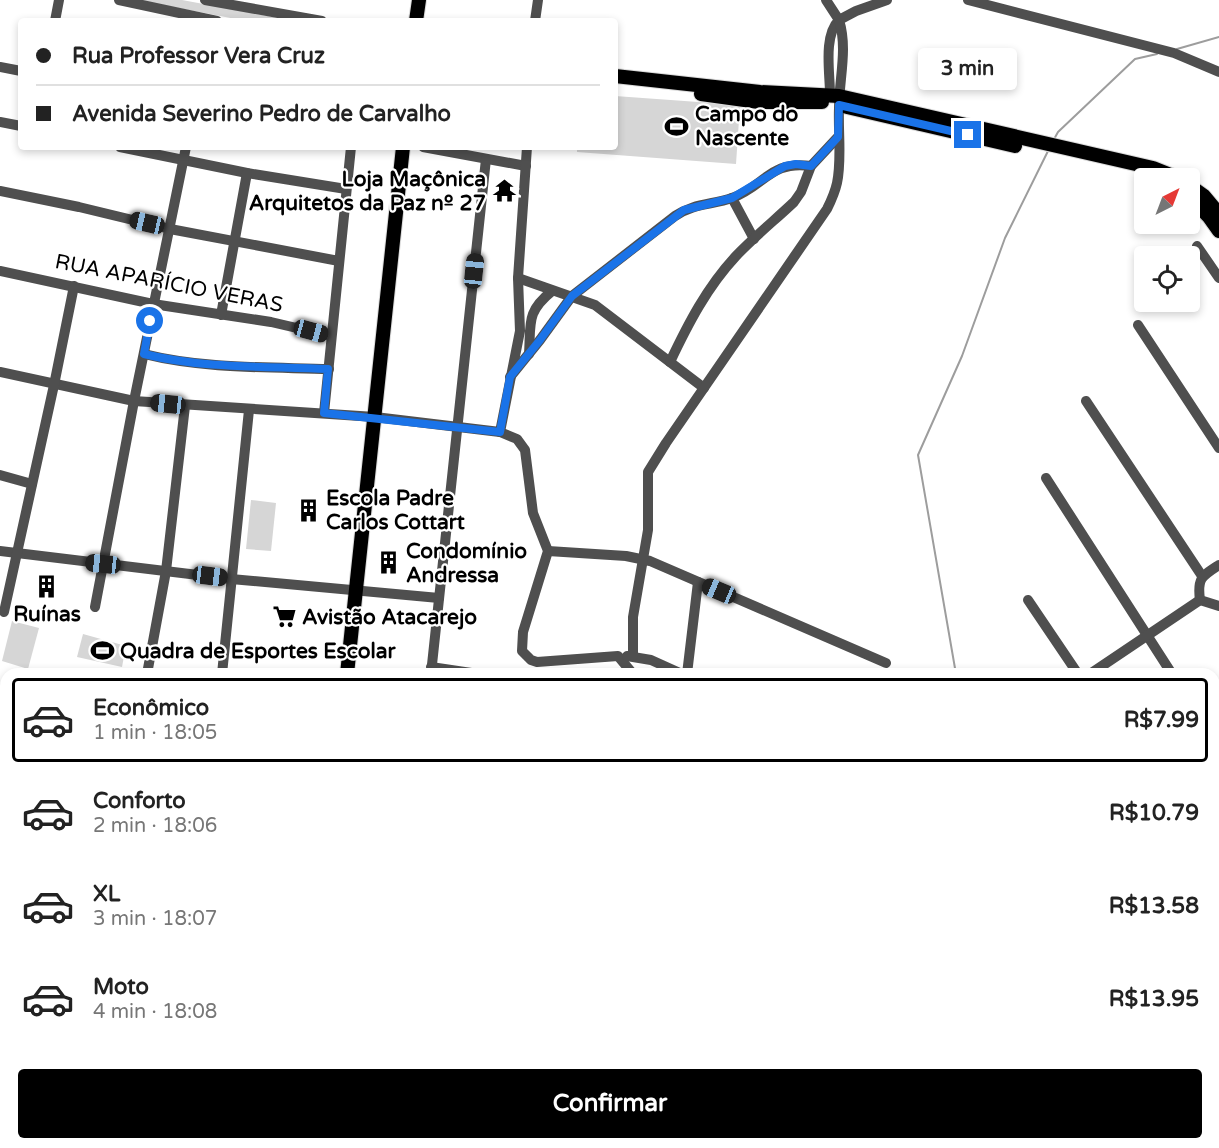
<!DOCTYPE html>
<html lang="pt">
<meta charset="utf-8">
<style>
:root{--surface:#fff;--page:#f6f6f6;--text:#222;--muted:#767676;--line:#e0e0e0;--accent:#000}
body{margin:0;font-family:"Varela Round",sans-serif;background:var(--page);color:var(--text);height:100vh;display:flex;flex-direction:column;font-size:22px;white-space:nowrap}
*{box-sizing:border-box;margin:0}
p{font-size:20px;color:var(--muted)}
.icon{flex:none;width:33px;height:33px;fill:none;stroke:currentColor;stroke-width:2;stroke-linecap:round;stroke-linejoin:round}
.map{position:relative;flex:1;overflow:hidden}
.drawer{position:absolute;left:0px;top:668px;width:1220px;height:482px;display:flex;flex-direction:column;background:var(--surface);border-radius:18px 18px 0 0;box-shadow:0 3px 9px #0003}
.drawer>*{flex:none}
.banner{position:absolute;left:18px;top:18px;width:600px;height:132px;border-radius:6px;box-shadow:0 3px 9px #0003;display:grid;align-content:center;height:132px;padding:0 18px;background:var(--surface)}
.needle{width:39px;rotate:42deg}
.buttons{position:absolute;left:1134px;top:168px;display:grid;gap:12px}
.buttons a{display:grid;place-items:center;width:66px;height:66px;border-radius:6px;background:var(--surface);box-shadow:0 3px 9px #0003;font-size:30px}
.end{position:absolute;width:27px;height:27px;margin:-14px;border:8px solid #1a73e8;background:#fff;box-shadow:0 0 0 3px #fff}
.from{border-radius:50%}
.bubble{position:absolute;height:42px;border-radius:6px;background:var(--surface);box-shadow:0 3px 9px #0003;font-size:20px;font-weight:700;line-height:42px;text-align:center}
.car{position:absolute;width:18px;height:36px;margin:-18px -9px;border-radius:8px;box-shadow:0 0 4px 2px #0007;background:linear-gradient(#222 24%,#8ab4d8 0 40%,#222 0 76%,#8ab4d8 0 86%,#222 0)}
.banner b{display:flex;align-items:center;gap:21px;height:57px;font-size:22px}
.banner b+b{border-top:2px solid var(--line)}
.banner i{width:15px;height:15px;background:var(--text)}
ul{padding:10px 0 0;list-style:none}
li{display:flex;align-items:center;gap:18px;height:84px;margin:0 12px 9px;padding:0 6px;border:3px solid transparent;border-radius:6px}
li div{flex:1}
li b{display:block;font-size:22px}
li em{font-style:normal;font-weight:700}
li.active{border-color:var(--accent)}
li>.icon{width:54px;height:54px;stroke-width:1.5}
.primary-button{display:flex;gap:12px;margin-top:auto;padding:12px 18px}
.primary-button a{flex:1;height:69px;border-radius:6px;background:var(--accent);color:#fff;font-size:24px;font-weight:700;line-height:69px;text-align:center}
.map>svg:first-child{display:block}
.green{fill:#d6d6d6}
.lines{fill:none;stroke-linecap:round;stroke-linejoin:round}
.stream{stroke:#9d9d9d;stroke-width:2}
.major-casing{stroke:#dbdbdb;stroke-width:16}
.minor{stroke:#4f4f4f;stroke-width:10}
.major{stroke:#000;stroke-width:14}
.route{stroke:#1a73e8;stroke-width:8}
.labels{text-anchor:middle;stroke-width:4.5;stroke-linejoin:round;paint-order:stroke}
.poi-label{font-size:21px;font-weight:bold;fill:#000;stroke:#fff;text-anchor:start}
.street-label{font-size:21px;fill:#000;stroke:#fff}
</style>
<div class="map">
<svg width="1219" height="1148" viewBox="0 0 1219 1148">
<rect width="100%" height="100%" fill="#fff"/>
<g class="green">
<polygon points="137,0 182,0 295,21 246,21"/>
<polygon points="615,96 740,105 736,164 577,152 577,147 615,147"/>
<polygon points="251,500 276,503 271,551 246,549"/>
<polygon points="12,621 39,628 28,669 2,661"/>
<polygon points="83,634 126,646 122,667 77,657"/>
</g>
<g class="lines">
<g class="stream">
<polyline points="1177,49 1219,37"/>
<polyline points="1053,141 1058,132 1135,59 1157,54"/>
<polyline points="956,674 918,455 962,356 1005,238 1049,149"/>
<polyline points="845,1143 845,1148"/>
</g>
<defs>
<g id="major">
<polyline points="416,21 419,0"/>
<polyline points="615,76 760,92 839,96 1153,168 1178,178"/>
<polyline points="701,94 759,102 822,102"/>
<polyline points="847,107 1015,146"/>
<polyline points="1190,186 1204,196 1219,214"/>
<polyline points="1190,197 1209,217 1219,231"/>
<polyline points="347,674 403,147"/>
<polyline points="651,1143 656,1148"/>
</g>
</defs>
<use href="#major" class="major-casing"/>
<g class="minor">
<polyline points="119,0 217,21"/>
<polyline points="205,0 322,21"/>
<path d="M826,0L839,20C823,36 830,73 830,94"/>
<polyline points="968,0 1174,53 1219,72"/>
<polyline points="55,21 59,0"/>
<polyline points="535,21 538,0"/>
<polyline points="0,67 21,71"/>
<polyline points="0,122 21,126"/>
<polyline points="120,147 247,173 346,189"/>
<polyline points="423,147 526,166"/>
<polyline points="0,191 79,207 170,229 339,261"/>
<polyline points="732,198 754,239"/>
<polyline points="1197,246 1219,278"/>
<polyline points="0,271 153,304 271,322 331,336"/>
<polyline points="518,278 595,305 704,388"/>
<polyline points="221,315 247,173"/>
<polyline points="1138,325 1219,448"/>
<path d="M144,354C204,369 267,367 329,369"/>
<path d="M529,354C531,323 526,312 552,291"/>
<path d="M670,362C688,324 707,287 736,256C754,237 775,220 794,202L801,192L811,166L838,137"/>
<polyline points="0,372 134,401 375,417 500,432 517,439 525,450 533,513 548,551 523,632 522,651 531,660 537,662 618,656 633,674"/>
<path d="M510,377L540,340L572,296L675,216C694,203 712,205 732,198C765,186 770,160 811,166"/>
<polyline points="1086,401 1202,576"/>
<polyline points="324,413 351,147"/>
<polyline points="500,432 520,331 518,278 527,147"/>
<polyline points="0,475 32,484"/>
<polyline points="1046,478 1172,674"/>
<polyline points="0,551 231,579 439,598"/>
<polyline points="548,551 626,556 650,561 886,663"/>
<path d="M1219,565C1202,576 1197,578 1200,600L1219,606"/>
<polyline points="1028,600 1078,674"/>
<polyline points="95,607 134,401 186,147"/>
<polyline points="4,612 54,385 74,286"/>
<polyline points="627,656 651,660 682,674"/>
<path d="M633,656V617L648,530V472L666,443L827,209C831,201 835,192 837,183C842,160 838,133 839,108C839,79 848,49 839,20L856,11L887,0"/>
<polyline points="431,667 478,674"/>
<polyline points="147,674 166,571 185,406"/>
<polyline points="222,674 249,410"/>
<polyline points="431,674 486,159"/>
<polyline points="687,674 698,582"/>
<polyline points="1090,674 1200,600"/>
<polyline points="1214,737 1219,746"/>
<polyline points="0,823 6,824"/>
<polyline points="1214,1065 1219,1078"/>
<polyline points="1214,1103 1219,1100"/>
<polyline points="673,1143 677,1148"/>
<polyline points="749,1143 755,1148"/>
<polyline points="879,1143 882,1148"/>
<polyline points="29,1148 31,1143"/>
<polyline points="42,1148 43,1143"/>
<polyline points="285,1148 286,1143"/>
<polyline points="369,1148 370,1143"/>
<polyline points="449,1148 450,1143"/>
<polyline points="532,1148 533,1143"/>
<polyline points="1113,1148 1119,1143"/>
</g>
<use href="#major" class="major"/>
</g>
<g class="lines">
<path class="route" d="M150,321L144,354C204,369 267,366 328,369L324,413L500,432L510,377L540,340L572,296L684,210L732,198L785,166L796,164L811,166L838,137L839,105L968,135"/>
</g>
<defs>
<symbol id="stadium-bare" viewBox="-9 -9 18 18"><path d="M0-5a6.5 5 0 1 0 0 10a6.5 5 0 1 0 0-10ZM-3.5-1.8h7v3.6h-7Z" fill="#000" stroke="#fff" stroke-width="2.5" paint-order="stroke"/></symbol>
<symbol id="temple-bare" viewBox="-9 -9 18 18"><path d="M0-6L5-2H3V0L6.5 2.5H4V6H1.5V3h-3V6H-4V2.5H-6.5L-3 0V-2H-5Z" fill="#000" stroke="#fff" stroke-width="2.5" paint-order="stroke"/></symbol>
<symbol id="building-bare" viewBox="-9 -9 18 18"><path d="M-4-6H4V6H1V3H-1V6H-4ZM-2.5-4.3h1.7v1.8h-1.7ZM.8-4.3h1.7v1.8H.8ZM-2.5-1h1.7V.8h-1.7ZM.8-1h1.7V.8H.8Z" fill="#000" stroke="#fff" stroke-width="2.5" paint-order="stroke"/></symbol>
<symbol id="supermarket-bare" viewBox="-9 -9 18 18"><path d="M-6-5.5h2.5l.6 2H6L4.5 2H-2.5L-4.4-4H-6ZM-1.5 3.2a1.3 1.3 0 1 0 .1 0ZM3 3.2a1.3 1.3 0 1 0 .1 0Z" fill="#000" stroke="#fff" stroke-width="2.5" paint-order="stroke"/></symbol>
</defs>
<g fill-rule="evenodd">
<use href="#stadium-bare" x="660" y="110" width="33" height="33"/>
<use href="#temple-bare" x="488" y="174" width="33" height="33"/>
<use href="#building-bare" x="292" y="494" width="33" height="33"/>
<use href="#building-bare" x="372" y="546" width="33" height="33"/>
<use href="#building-bare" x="30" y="570" width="33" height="33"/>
<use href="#supermarket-bare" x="268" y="600" width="33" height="33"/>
<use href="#stadium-bare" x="86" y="634" width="33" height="33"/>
</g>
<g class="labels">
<g class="poi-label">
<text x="695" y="121">Campo do<tspan x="695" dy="24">Nascente</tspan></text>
<text x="486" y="186" text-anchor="end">Loja Maçônica<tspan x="486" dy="24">Arquitetos da Paz nº 27</tspan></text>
<text x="326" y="505">Escola Padre<tspan x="326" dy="24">Carlos Cottart</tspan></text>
<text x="406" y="558">Condomínio<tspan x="406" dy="24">Andressa</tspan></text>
<text x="47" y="621" text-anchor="middle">Ruínas</text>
<text x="302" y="624">Avistão Atacarejo</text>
<text x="120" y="658">Quadra de Esportes Escolar</text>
</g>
<g class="street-label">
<text transform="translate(169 283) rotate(11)" y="7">RUA APARÍCIO VERAS</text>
</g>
</g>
</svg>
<div class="buttons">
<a><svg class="needle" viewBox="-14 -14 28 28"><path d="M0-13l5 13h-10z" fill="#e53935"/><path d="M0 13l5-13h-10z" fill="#767676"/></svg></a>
<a><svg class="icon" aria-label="locate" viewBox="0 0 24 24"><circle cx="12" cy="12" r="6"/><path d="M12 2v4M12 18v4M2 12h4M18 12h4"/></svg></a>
</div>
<i class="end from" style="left:150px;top:321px"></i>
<i class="end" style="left:968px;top:135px"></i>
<div class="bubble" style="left:918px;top:48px;width:99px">3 min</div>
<i class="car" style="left:147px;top:223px;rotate:283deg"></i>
<i class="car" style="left:474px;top:271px;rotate:6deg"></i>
<i class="car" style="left:311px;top:331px;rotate:105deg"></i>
<i class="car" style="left:168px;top:404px;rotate:276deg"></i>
<i class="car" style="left:103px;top:564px;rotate:276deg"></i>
<i class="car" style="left:210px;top:576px;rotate:97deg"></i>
<i class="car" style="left:719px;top:591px;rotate:293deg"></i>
<div class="banner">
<b><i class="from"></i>Rua Professor Vera Cruz</b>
<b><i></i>Avenida Severino Pedro de Carvalho</b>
</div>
<section class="drawer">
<ul>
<li class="active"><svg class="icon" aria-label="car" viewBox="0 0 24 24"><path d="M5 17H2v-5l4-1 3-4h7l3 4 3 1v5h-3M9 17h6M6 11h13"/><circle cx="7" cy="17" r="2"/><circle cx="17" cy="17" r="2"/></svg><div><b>Econômico</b><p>1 min · 18:05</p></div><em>R$7.99</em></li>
<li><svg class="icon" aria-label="car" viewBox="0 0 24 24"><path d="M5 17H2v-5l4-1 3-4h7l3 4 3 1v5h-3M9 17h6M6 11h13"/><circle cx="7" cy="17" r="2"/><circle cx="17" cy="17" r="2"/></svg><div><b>Conforto</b><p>2 min · 18:06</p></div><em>R$10.79</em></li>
<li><svg class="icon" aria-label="car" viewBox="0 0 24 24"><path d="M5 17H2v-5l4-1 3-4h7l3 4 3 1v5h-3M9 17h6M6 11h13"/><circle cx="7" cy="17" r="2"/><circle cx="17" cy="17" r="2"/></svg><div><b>XL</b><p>3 min · 18:07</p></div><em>R$13.58</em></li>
<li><svg class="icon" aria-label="car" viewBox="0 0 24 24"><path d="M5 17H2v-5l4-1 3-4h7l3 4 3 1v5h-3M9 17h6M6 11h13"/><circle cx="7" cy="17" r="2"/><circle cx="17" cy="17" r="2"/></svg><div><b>Moto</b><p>4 min · 18:08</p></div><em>R$13.95</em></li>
</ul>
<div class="primary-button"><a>Confirmar</a></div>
</section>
</div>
